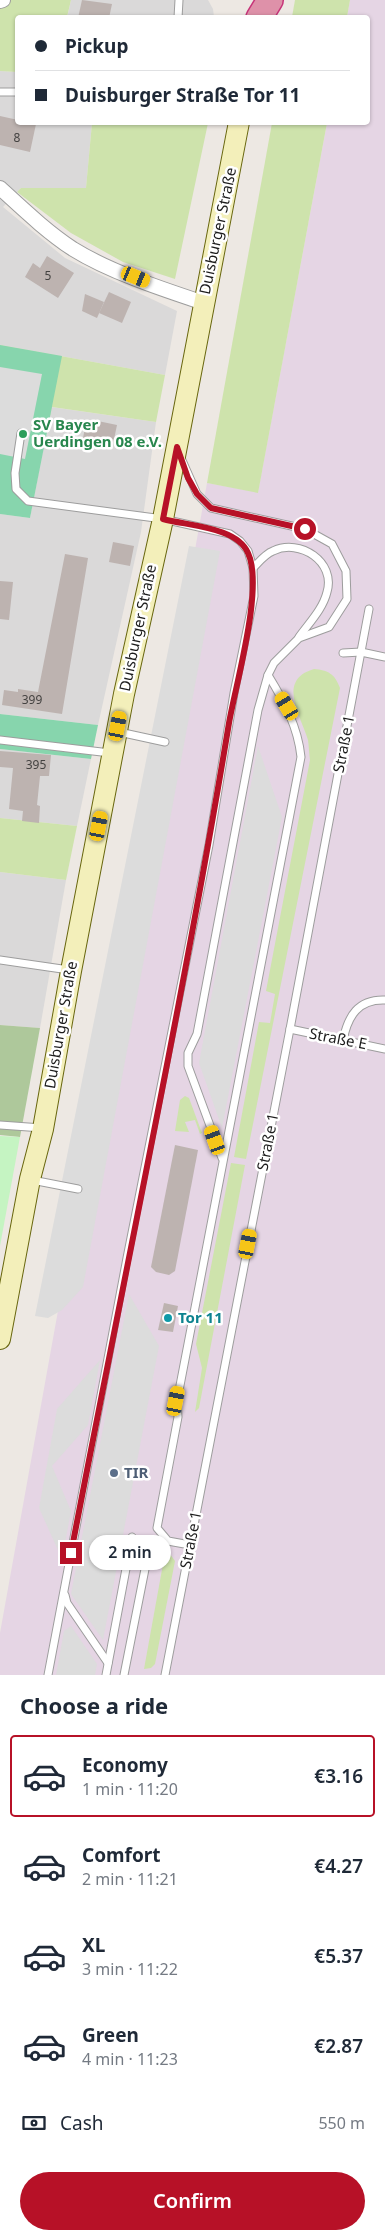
<!DOCTYPE html>
<meta charset="utf-8">
<style>
:root{--surface:#fff;--page:#f2f2f3;--text:#1f2937;--muted:#747a83;--line:#e0e1e3;--accent:#b71127}
body{margin:0;font-family:"Noto Sans",sans-serif;background:var(--page);color:var(--text);height:100vh;display:flex;flex-direction:column;font-size:19px;white-space:nowrap}
*{box-sizing:border-box;margin:0}
p{font-size:16px;color:var(--muted)}
.icon{flex:none;width:28px;height:28px;fill:none;stroke:currentColor;stroke-width:2;stroke-linecap:round;stroke-linejoin:round}
.map{position:relative;height:1675px;overflow:hidden}
.details{display:flex;flex-direction:column;background:var(--surface);flex:1}
.details>*{flex:none}
.top-card{position:absolute;left:15px;top:15px;width:355px;height:110px;border-radius:5px;box-shadow:0 1px 4px #0004;display:grid;align-content:center;height:110px;padding:0 20px;background:var(--surface)}
.end{position:absolute;width:22px;height:22px;margin:-11px;border:6px solid #b71127;background:#fff;box-shadow:0 0 0 2px #fff}
.from{border-radius:50%}
.bubble{position:absolute;height:35px;border-radius:18px;background:var(--surface);box-shadow:0 1px 4px #0004;font-size:16px;font-weight:600;line-height:35px;text-align:center}
.car{position:absolute;width:15px;height:30px;margin:-15px -8px;border-radius:6px;box-shadow:0 0 4px 1px #0007;background:linear-gradient(#f5c518 24%,#345 0 40%,#f5c518 0 76%,#345 0 86%,#f5c518 0)}
.top-card b{display:flex;align-items:center;gap:18px;height:48px;font-size:19px}
.top-card b+b{border-top:1px solid var(--line)}
.top-card i{width:12px;height:12px;background:var(--text)}
ul{padding:0;list-style:none}
li{display:flex;align-items:center;gap:15px;height:82px;margin:0 10px 8px;padding:0 10px;border:2px solid transparent;border-radius:5px}
li div{flex:1}
li b{display:block;font-size:19px}
li em{font-style:normal;font-weight:600}
li.on{border-color:var(--accent)}
li>.icon{width:45px;height:45px;stroke-width:1.5}
h2{padding:0 20px;font-size:22px;line-height:60px}
.pay{display:flex;align-items:center;gap:12px;height:55px;padding:0 20px;font-size:19px}
.pay p{margin-inline-start:auto}
.primary-button{display:flex;gap:10px;margin-top:auto;padding:10px 20px}
.primary-button a{flex:1;height:58px;border-radius:30px;background:var(--accent);color:#fff;font-size:20px;font-weight:600;line-height:58px;text-align:center}
.map>svg:first-child{display:block}
.residential{fill:#dad9d9}
.industrial{fill:#e5d5e4}
.grass{fill:#cee3ac}
.forest{fill:#aec89b}
.park{fill:#c5f4c2}
.pitch{fill:#87d5ad}
.parking{fill:#dcdcdc}
.building{fill:#bdb3b0}
.lines{fill:none;stroke-linecap:round;stroke-linejoin:round}
.lane-casing{stroke:#9d9d9d;stroke-width:9}
.street-casing{stroke:#9d9d9d;stroke-width:16}
.secondary-casing{stroke:#68660e;stroke-width:22}
.highway-casing{stroke:#c73379;stroke-width:28}
.lane{stroke:#fff;stroke-width:7}
.street{stroke:#fff;stroke-width:14}
.secondary{stroke:#f3efba;stroke-width:20}
.highway{stroke:#de91a9;stroke-width:25}
.route{stroke:#b71127;stroke-width:6}
.leisure-dot{fill:#2e9e5b;stroke:#fff;stroke-width:2}
.culture-dot{fill:#0f9aa8;stroke:#fff;stroke-width:2}
.service-dot{fill:#5c6f8a;stroke:#fff;stroke-width:2}
.labels{text-anchor:middle;stroke-width:5;stroke-linejoin:round;paint-order:stroke}
.number-label{font-size:12px;fill:#444241}
.street-label{font-size:15px;fill:#1c1c1c;stroke:#fff}
.leisure-label{font-size:15px;font-weight:bold;fill:#27864d;stroke:#fff;text-anchor:start}
.culture-label{font-size:15px;font-weight:bold;fill:#0d838f;stroke:#fff;text-anchor:start}
.service-label{font-size:15px;font-weight:bold;fill:#4e5e75;stroke:#fff;text-anchor:start}
</style>
<div class="map">
<svg width="385" height="1675" viewBox="0 0 385 1675">
<rect width="100%" height="100%" fill="#ede8e3"/>
<g class="residential">
<polygon points="71,0 208,0 213,9 214,17 67,18"/>
<polygon points="0,71 17,72 18,122 92,123 86,188 21,188 3,207 65,258 177,311 165,375 0,345"/>
<polygon points="51,407 156,422 141,532 98,725 0,714 0,514 30,518"/>
<polygon points="0,749 91,759 77,826 0,818"/>
<polygon points="0,872 66,880 40,1028 0,1025"/>
</g>
<polygon class="industrial" points="350,0 385,0 385,1675 0,1675 0,1633 207,483 258,492 327,123 368,122 368,18 347,17"/>
<g class="grass">
<polygon points="0,0 71,0 67,17 18,18 17,72 0,71"/>
<polygon points="295,0 350,0 347,17 292,17"/>
<polygon points="92,123 208,123 175,279 123,262 71,233 17,192 21,188 86,188"/>
<polygon points="272,123 327,123 258,493 207,483"/>
<polygon points="0,345 165,375 156,422 52,407 40,461"/>
<path d="M314,669C328,670 335,674 340,688L246,1159L234,1157L259,1022L270,1023L275,994L266,991L310,760C309,753 309,747 308,740C301,716 276,680 314,669Z"/>
<polygon points="0,818 77,826 66,880 0,872"/>
<polygon points="185,1096 189,1098 202,1133 200,1134 195,1120 185,1122 189,1132 175,1131 180,1100"/>
<polygon points="231,1163 245,1165 199,1408 195,1412 202,1368 196,1344"/>
<polygon points="165,1553 170,1554 175,1561 155,1664 151,1668 144,1669"/>
</g>
<polygon class="forest" points="0,1025 40,1028 20,1137 0,1135"/>
<polygon class="park" points="0,1136 20,1137 0,1246"/>
<g class="pitch">
<polygon points="0,345 62,356 30,518 0,514"/>
<polygon points="0,714 98,725 91,759 0,749"/>
</g>
<g class="parking">
<polygon points="0,367 42,374 25,459 0,454"/>
<polygon points="189,546 220,551 83,1287 62,1310 48,1318 35,1316"/>
<polygon points="258,746 282,817 222,1128 199,1063"/>
<polygon points="129,1294 159,1346 103,1640 71,1594"/>
<polygon points="100,1360 88,1425 52,1466 71,1511 62,1559 39,1508 57,1409"/>
<polygon points="71,1626 97,1664 95,1675 56,1675 64,1631"/>
</g>
<g class="building">
<polygon points="82,0 112,4 109,18 78,18"/>
<polygon points="0,116 18,120 18,122 36,124 30,152 0,145"/>
<polygon points="47,256 74,273 58,298 25,277 33,263 40,268"/>
<polygon points="109,292 131,302 122,323 99,313"/>
<polygon points="85,294 104,302 97,318 82,311"/>
<polygon points="93,420 117,425 112,449 82,443 86,423 92,424"/>
<polygon points="113,542 134,546 130,566 109,562"/>
<polygon points="65,554 88,558 62,714 2,705 4,690 18,692 18,689 38,692"/>
<polygon points="0,581 13,582 9,620 0,619"/>
<polygon points="0,751 51,755 49,776 40,776 37,805 40,806 39,823 22,821 23,811 9,809 13,768 0,767"/>
<polygon points="175,1145 198,1150 175,1271 169,1275 156,1272 151,1267"/>
<polygon points="164,1303 178,1306 173,1332 158,1330"/>
</g>
<g class="lines">
<defs>
<g id="lane">
<polyline points="178,18 179,0"/>
<polyline points="0,92 18,92"/>
<polyline points="21,433 15,473 16,489 28,501 163,519 230,534 240,541 248,551 253,568 254,596 234,693 209,845 127,1258 48,1675"/>
<path d="M181,458L197,494L211,508L305,529L332,544L346,571L347,599L329,627L299,638L274,663L268,675C284,701 298,727 301,757L177,1401L178,1417L157,1528L168,1541L190,1545"/>
<path d="M253,568C259,562 265,554 273,551C300,538 336,562 327,592C323,609 309,623 299,637"/>
<polyline points="343,653 361,652 385,657"/>
<polyline points="119,732 165,742"/>
<polyline points="0,740 110,753"/>
<polyline points="0,960 69,970"/>
<polyline points="290,1029 385,1049"/>
<path d="M343,1040C348,1016 358,999 385,1000"/>
<polyline points="0,1125 42,1128"/>
<polyline points="222,1158 188,1066 188,1053 197,1034 258,710 268,675"/>
<polyline points="32,1180 78,1189"/>
<polyline points="65,1595 67,1603 108,1663"/>
<polyline points="106,1675 132,1537"/>
<polyline points="124,1675 148,1554"/>
<polyline points="165,1675 290,1029 369,609"/>
</g>
<g id="street">
<polyline points="0,1 3,0"/>
<path d="M0,188C23,209 47,232 73,249C110,272 162,289 204,303"/>
</g>
<polyline id="secondary" points="0,1339 30,1179 43,1129 71,971 124,694 163,519 239,122"/>
<polyline id="highway" points="259,18 270,0"/>
</defs>
<use href="#lane" class="lane-casing"/>
<use href="#street" class="street-casing"/>
<use href="#secondary" class="secondary-casing"/>
<use href="#highway" class="highway-casing"/>
<use href="#lane" class="lane"/>
<use href="#street" class="street"/>
<use href="#secondary" class="secondary"/>
<use href="#highway" class="highway"/>
</g>
<g class="lines">
<path class="route" d="M71,1553C124,1276 183,1001 229,723C236,683 264,587 248,553C237,527 189,526 163,519L177,447L188,478L197,494L211,508L305,529"/>
</g>
<circle class="leisure-dot" cx="23" cy="434" r="5"/>
<circle class="culture-dot" cx="168" cy="1318" r="5"/>
<circle class="service-dot" cx="114" cy="1473" r="5"/>
<g class="labels">
<g class="number-label">
<text x="17" y="142">8</text>
<text x="48" y="280">5</text>
<text x="32" y="704">399</text>
<text x="36" y="769">395</text>
</g>
<g class="street-label">
<text transform="translate(218 231) rotate(-78)" y="5">Duisburger Straße</text>
<text transform="translate(138 628) rotate(-78)" y="5">Duisburger Straße</text>
<text transform="translate(344 744) rotate(-79)" y="5">Straße 1</text>
<text transform="translate(61 1025) rotate(-80)" y="5">Duisburger Straße</text>
<text transform="translate(338 1039) rotate(11)" y="5">Straße E</text>
<text transform="translate(268 1142) rotate(-79)" y="5">Straße 1</text>
<text transform="translate(191 1540) rotate(-79)" y="5">Straße 1</text>
</g>
<g class="leisure-label">
<text x="33" y="430">SV Bayer<tspan x="33" dy="17">Uerdingen 08 e.V.</tspan></text>
</g>
<g class="culture-label">
<text x="178" y="1323">Tor 11</text>
</g>
<g class="service-label">
<text x="124" y="1478">TIR</text>
</g>
</g>
</svg>
<i class="end from" style="left:305px;top:529px"></i>
<i class="end" style="left:71px;top:1553px"></i>
<div class="bubble" style="left:89px;top:1535px;width:82px">2 min</div>
<i class="car" style="left:136px;top:277px;rotate:112deg"></i>
<i class="car" style="left:287px;top:706px;rotate:329deg"></i>
<i class="car" style="left:118px;top:726px;rotate:11deg"></i>
<i class="car" style="left:99px;top:826px;rotate:11deg"></i>
<i class="car" style="left:215px;top:1140px;rotate:340deg"></i>
<i class="car" style="left:248px;top:1244px;rotate:11deg"></i>
<i class="car" style="left:176px;top:1401px;rotate:11deg"></i>
<div class="top-card">
<b><i class="from"></i>Pickup</b>
<b><i></i>Duisburger Straße Tor 11</b>
</div>
</div>
<section class="details">
<h2>Choose a ride</h2>
<ul>
<li class="on"><svg class="icon" aria-label="car" viewBox="0 0 24 24"><path d="M5 17H2v-5l4-1 3-4h7l3 4 3 1v5h-3M9 17h6M6 11h13"/><circle cx="7" cy="17" r="2"/><circle cx="17" cy="17" r="2"/></svg><div><b>Economy</b><p>1 min · 11:20</p></div><em>€3.16</em></li>
<li><svg class="icon" aria-label="car" viewBox="0 0 24 24"><path d="M5 17H2v-5l4-1 3-4h7l3 4 3 1v5h-3M9 17h6M6 11h13"/><circle cx="7" cy="17" r="2"/><circle cx="17" cy="17" r="2"/></svg><div><b>Comfort</b><p>2 min · 11:21</p></div><em>€4.27</em></li>
<li><svg class="icon" aria-label="car" viewBox="0 0 24 24"><path d="M5 17H2v-5l4-1 3-4h7l3 4 3 1v5h-3M9 17h6M6 11h13"/><circle cx="7" cy="17" r="2"/><circle cx="17" cy="17" r="2"/></svg><div><b>XL</b><p>3 min · 11:22</p></div><em>€5.37</em></li>
<li><svg class="icon" aria-label="car" viewBox="0 0 24 24"><path d="M5 17H2v-5l4-1 3-4h7l3 4 3 1v5h-3M9 17h6M6 11h13"/><circle cx="7" cy="17" r="2"/><circle cx="17" cy="17" r="2"/></svg><div><b>Green</b><p>4 min · 11:23</p></div><em>€2.87</em></li>
</ul>
<div class="pay"><svg class="icon" aria-label="cash" viewBox="0 0 24 24"><path d="M3 7h18v10H3z"/><circle cx="12" cy="12" r="2"/></svg>Cash<p>550 m</p></div>
<div class="primary-button"><a>Confirm</a></div>
</section>
